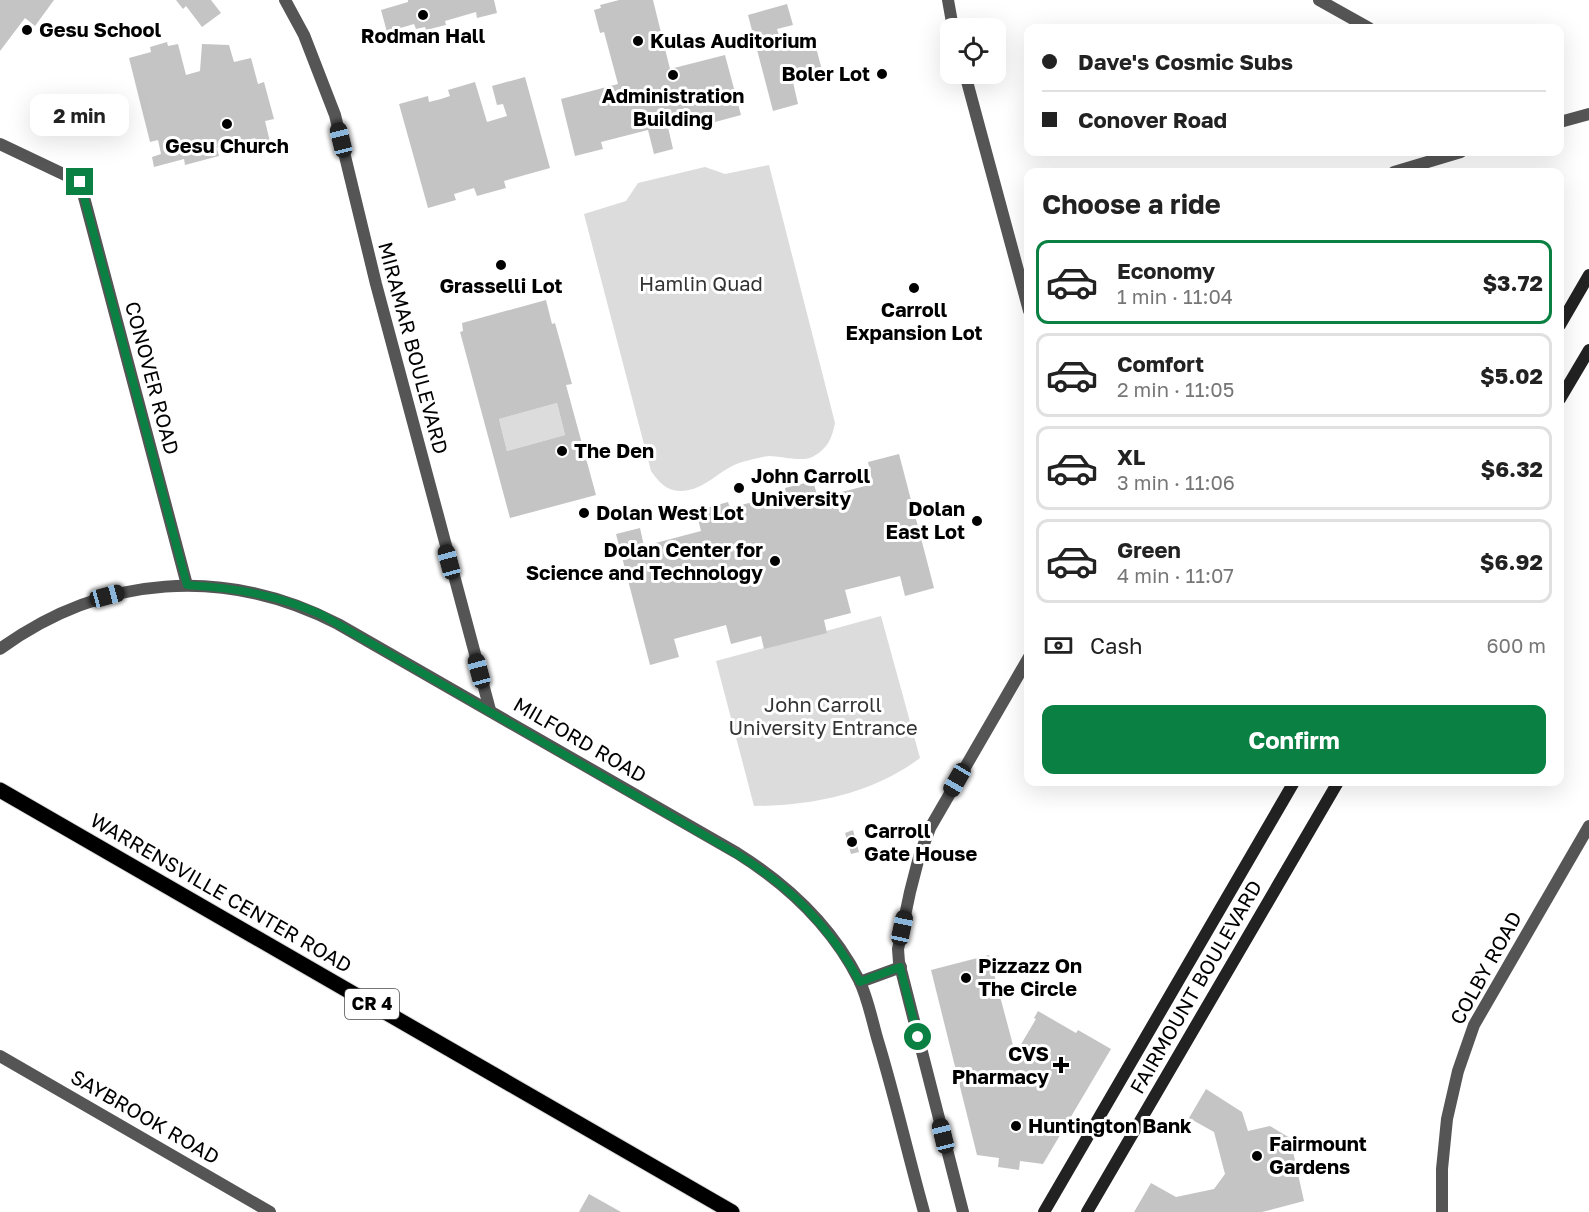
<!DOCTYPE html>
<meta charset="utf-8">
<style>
:root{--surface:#fff;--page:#f2f2f2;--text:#222;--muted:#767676;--line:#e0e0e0;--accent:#0b8043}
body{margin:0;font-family:"Golos Text",sans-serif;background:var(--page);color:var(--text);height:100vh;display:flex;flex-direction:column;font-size:22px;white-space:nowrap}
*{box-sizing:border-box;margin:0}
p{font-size:20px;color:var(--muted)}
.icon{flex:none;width:33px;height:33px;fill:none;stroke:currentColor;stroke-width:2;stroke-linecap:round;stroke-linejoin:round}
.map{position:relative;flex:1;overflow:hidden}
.panel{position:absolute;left:1024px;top:168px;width:540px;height:618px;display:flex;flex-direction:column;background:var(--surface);border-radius:12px;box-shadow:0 6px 24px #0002}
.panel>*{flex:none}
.top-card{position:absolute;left:1024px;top:24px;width:540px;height:132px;border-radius:12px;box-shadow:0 6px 24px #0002;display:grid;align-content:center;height:132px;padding:0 18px;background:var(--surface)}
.fabs{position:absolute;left:940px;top:18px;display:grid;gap:12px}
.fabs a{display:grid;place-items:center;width:66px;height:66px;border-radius:12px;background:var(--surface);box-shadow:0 6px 24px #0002;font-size:30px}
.end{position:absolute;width:27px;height:27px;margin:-14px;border:8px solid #0b8043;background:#fff;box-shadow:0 0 0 3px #fff}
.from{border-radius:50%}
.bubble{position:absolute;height:42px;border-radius:12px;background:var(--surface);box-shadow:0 6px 24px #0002;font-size:20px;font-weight:700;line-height:42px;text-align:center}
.car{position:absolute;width:18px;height:36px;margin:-18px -9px;border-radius:8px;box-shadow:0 0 4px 2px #0007;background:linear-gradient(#222 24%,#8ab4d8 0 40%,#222 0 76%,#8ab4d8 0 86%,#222 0)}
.top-card b{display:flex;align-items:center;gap:21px;height:57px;font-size:22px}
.top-card b+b{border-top:2px solid var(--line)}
.top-card i{width:15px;height:15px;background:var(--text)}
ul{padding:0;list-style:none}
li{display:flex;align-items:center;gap:18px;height:84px;margin:0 12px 9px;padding:0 6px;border:3px solid var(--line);border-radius:12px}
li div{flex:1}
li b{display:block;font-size:22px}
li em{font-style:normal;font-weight:700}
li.current{border-color:var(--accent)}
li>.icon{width:54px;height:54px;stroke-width:1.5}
h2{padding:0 18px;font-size:27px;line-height:72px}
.pay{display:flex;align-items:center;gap:15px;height:66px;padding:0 18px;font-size:22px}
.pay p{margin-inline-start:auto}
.button{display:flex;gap:12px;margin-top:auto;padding:12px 18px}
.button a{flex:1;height:69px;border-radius:12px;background:var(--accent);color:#fff;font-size:24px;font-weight:700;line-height:69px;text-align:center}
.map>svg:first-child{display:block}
.green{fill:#dcdcdc}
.building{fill:#c4c4c4;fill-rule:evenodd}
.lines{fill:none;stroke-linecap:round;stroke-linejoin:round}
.primary-casing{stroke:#dbdbdb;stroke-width:17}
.minor{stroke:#555;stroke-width:12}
.secondary{stroke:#222;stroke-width:12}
.primary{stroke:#000;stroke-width:15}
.route{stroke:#0b8043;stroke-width:8}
.poi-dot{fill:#000;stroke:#fff;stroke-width:2}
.labels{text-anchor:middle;stroke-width:6;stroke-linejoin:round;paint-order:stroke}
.shield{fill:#fff;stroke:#4c4c4c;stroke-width:1.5}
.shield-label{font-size:18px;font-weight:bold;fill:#000}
.poi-label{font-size:20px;font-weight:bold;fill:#000;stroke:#fff;text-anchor:start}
.park-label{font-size:20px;fill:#333;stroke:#fff}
.street-label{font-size:20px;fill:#000;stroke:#fff}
</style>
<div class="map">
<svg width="1589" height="1212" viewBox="0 0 1589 1212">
<rect width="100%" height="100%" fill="#fff"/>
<g class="green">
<path d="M769,165L835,423C832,438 828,448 814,456C803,463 782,456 769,456C760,457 750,460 742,462C719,469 705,491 680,491C666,491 658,481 651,471L584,214L626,201L638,183L705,167L725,174Z"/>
<polygon points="557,403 565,435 507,451 499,419"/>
<path d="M881,616L920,758C874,793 812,806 754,806L716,661Z"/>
</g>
<g class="building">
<polygon points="0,0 54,0 35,26 25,18 0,51"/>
<polygon points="176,0 211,0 221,13 202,27 186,6 183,9"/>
<polygon points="408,0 494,0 497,13 477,18 476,12 445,21 446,25 426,30 425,27 416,29 414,24 387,32 381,10 408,2"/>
<polygon points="619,0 653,0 670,69 725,55 741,115 715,122 713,115 668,127 673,149 654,154 648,130 601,142 603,149 575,156 561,99 618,84 604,32 600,33 594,10 601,8 600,5"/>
<polygon points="787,4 793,25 777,29 782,45 813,36 823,74 793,82 798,104 773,111 748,15"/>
<polygon points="167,42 168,46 178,44 186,75 200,71 202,44 229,45 234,62 251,58 258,84 264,82 274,119 265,121 271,146 258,149 255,138 217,148 219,156 185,165 184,159 154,167 152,157 161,154 158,140 150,142 129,58 151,52 150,47"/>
<polygon points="525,77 550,168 504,181 506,188 477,196 474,188 454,194 456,200 428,208 399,104 428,96 429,102 441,99 450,96 448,90 475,82 487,122 507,116 503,104 497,105 492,86"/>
<path d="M546,300L552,324L555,323L572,384L566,385L596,495L510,518L460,332L463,331L462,323ZM557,403L565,435L507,451L499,419Z"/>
<polygon points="899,454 934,588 905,596 900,576 845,590 851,613 824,620 827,633 764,649 761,636 731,644 726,625 674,639 679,657 650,665 616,534 640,528 644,546 701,531 696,511 728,502 730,508 786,493 785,488 813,481 818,498 873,484 868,462"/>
<polygon points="853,830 859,852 851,854 845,833"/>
<polygon points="989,955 1013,1045 1020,1046 1036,1019 1034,1018 1038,1011 1076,1033 1078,1030 1111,1049 1043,1164 1020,1161 1019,1170 998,1167 999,1158 977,1155 931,970"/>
<polygon points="1206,1089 1242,1112 1248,1131 1270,1126 1290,1138 1304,1201 1262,1212 1134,1212 1151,1183 1176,1197 1214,1189 1225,1174 1214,1132 1189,1118"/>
<polygon points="589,1194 621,1212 579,1212"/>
</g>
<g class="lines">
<defs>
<polyline id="primary" points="0,790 732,1212"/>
</defs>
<use href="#primary" class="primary-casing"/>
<g class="minor">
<polyline points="285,0 304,35 335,115 376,284 490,710"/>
<polyline points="948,0 953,28"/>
<polyline points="1319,0 1369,28"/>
<polyline points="965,74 1029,311"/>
<polyline points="1560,122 1589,114"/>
<polyline points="0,144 80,182 187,585"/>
<polyline points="1394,172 1461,152"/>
<path d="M0,649C103,574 225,566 338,624L737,853C788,885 831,925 859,980C868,998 872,1021 878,1041C895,1097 908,1155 924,1212"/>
<polyline points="860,982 901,967"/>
<polyline points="0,1056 270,1212"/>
<polyline points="963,1212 899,962 898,949 910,892 919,857 930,828 1029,657"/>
<polyline points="1442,1212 1442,1169 1447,1119 1458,1071 1474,1025 1589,826"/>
</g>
<g class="secondary">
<polyline points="1560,325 1589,275"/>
<polyline points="1560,399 1589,350"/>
<polyline points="1044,1212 1294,782"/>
<polyline points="1087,1212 1338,782"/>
</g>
<use href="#primary" class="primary"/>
</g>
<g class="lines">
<path class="route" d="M80,182L187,585C235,588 278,595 322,615L737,854C792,888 829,926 860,982L900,967L918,1037"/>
</g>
<g class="poi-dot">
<circle cx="423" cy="15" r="6"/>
<circle cx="27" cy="30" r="6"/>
<circle cx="638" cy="41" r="6"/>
<circle cx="882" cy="74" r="6"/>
<circle cx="673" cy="75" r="6"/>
<circle cx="227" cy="124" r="6"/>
<circle cx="501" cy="265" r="6"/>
<circle cx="914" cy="288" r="6"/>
<circle cx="562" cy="451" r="6"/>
<circle cx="739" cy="488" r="6"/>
<circle cx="584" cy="513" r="6"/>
<circle cx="977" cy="521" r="6"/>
<circle cx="775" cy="561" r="6"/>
<circle cx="852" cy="842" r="6"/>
<circle cx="966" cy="978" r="6"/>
<path d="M1058 1056h6v6h6v6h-6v6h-6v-6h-6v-6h6z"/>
<circle cx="1016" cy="1126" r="6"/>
<circle cx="1257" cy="1156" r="6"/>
</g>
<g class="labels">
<rect class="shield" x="345" y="989" width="54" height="30" rx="4.5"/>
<g class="shield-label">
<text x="372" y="1010">CR 4</text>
</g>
<g class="poi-label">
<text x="39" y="37">Gesu School</text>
<text x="423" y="43" text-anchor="middle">Rodman Hall</text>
<text x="650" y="48">Kulas Auditorium</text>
<text x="870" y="81" text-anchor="end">Boler Lot</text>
<text x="673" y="103" text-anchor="middle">Administration<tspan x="673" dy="23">Building</tspan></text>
<text x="227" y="153" text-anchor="middle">Gesu Church</text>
<text x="501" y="293" text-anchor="middle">Grasselli Lot</text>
<text x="914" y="317" text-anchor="middle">Carroll<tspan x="914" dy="23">Expansion Lot</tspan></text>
<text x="574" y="458">The Den</text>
<text x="751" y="483">John Carroll<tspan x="751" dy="23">University</tspan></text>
<text x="965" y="516" text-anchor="end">Dolan<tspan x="965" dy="23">East Lot</tspan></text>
<text x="596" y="520">Dolan West Lot</text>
<text x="763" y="557" text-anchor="end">Dolan Center for<tspan x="763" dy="23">Science and Technology</tspan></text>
<text x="864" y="838">Carroll<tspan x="864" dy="23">Gate House</tspan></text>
<text x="978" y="973">Pizzazz On<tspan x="978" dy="23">The Circle</tspan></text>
<text x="1049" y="1061" text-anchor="end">CVS<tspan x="1049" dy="23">Pharmacy</tspan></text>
<text x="1028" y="1133">Huntington Bank</text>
<text x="1269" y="1151">Fairmount<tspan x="1269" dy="23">Gardens</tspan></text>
</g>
<g class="park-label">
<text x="701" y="291">Hamlin Quad</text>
<text x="823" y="712">John Carroll<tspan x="823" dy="23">University Entrance</tspan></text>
</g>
<g class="street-label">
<text transform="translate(413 348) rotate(75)" y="7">MIRAMAR BOULEVARD</text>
<text transform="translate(152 378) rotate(75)" y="7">CONOVER ROAD</text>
<text transform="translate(580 740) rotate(30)" y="7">MILFORD ROAD</text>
<text transform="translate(221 893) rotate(30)" y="7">WARRENSVILLE CENTER ROAD</text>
<text transform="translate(1486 968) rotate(-61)" y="7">COLBY ROAD</text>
<text transform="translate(1196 987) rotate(-60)" y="7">FAIRMOUNT BOULEVARD</text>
<text transform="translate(145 1117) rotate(30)" y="7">SAYBROOK ROAD</text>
</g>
</g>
</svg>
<div class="fabs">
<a><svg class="icon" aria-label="locate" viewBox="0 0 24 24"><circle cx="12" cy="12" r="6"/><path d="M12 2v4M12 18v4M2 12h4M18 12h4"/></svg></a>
</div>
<i class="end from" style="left:918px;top:1037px"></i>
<i class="end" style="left:80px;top:182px"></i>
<div class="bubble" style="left:30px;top:94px;width:99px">2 min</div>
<i class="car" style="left:341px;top:140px;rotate:346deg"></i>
<i class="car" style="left:449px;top:562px;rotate:345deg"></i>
<i class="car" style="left:107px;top:596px;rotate:75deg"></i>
<i class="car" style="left:479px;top:671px;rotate:345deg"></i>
<i class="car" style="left:957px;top:780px;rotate:210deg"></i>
<i class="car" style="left:902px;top:928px;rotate:12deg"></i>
<i class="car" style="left:943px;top:1136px;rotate:346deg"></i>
<div class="top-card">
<b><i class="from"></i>Dave's Cosmic Subs</b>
<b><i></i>Conover Road</b>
</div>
<section class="panel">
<h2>Choose a ride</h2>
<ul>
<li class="current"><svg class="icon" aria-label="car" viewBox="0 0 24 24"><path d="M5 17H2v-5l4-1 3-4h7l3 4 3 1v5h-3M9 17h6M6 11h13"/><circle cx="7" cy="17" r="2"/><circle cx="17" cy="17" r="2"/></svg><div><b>Economy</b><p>1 min · 11:04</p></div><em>$3.72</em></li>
<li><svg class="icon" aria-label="car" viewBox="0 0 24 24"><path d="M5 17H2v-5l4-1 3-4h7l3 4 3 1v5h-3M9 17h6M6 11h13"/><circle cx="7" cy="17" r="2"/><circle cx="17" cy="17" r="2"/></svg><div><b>Comfort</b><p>2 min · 11:05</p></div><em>$5.02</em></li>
<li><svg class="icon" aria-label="car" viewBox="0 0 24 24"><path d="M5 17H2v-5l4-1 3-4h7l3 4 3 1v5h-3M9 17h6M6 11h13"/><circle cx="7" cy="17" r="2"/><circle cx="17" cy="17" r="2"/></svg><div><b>XL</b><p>3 min · 11:06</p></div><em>$6.32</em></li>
<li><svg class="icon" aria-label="car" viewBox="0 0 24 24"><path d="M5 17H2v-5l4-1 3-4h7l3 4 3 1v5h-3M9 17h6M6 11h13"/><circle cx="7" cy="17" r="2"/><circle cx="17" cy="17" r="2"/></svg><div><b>Green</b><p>4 min · 11:07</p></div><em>$6.92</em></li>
</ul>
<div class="pay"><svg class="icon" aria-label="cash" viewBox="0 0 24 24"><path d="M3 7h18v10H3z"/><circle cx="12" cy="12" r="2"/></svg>Cash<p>600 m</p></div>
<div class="button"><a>Confirm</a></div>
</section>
</div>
